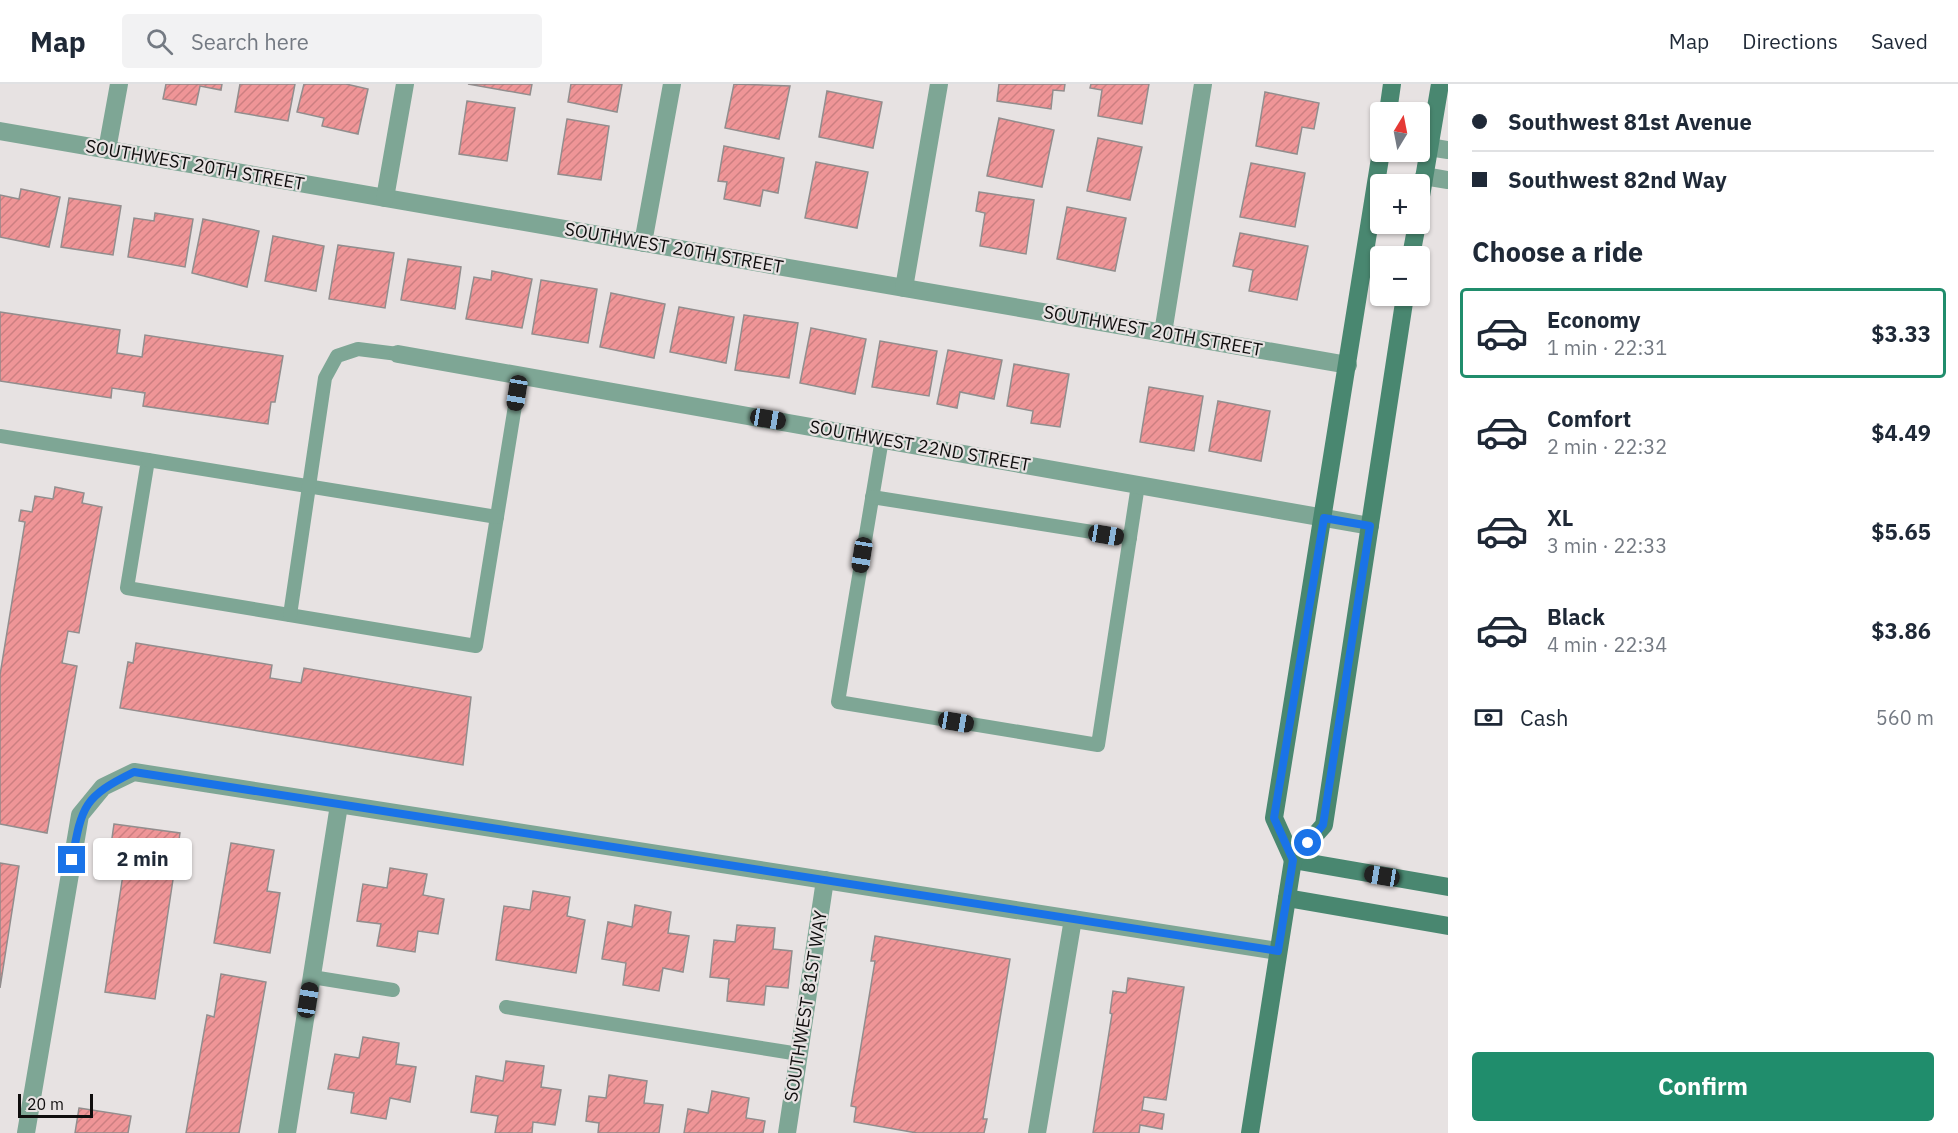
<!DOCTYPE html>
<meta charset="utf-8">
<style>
:root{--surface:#fff;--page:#f2f2f3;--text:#1f2937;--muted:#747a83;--line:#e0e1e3;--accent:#208d6c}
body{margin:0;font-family:"IBM Plex Sans",sans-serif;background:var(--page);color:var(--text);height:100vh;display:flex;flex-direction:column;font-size:22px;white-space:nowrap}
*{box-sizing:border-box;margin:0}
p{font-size:20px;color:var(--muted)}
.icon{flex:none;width:33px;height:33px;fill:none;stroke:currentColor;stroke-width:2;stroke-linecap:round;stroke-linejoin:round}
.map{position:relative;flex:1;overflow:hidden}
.panel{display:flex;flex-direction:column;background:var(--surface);width:510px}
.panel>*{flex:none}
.top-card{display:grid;align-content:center;height:132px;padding:0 24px;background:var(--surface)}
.needle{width:39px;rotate:10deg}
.tools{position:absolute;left:1370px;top:18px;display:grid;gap:12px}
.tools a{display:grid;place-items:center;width:60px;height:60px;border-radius:6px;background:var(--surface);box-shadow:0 2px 4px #0004;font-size:30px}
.scale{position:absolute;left:18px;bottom:15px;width:75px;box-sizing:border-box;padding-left:6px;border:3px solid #0f0d0d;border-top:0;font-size:16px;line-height:21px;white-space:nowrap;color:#0f0d0d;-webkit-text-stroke:4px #e7e2e2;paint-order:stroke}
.end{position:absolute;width:27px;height:27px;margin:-14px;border:8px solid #1a73e8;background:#fff;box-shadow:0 0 0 3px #fff}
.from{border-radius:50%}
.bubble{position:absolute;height:42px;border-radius:6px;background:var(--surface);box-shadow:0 2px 4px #0004;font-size:20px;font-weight:800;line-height:42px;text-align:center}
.car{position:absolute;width:18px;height:36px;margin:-18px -9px;border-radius:8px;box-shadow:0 0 4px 2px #0007;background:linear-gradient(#222 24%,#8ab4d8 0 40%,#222 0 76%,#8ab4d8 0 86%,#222 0)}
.top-card b{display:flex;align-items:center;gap:21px;height:57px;font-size:22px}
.top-card b+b{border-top:2px solid var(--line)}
.top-card i{width:15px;height:15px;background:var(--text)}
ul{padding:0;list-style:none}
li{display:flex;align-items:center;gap:18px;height:90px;margin:0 12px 9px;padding:0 12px;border:3px solid transparent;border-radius:6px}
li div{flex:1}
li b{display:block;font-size:22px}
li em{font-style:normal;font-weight:800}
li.selected{border-color:var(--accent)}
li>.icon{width:54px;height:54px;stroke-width:1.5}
h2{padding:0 24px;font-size:27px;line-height:72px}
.pay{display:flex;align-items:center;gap:15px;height:66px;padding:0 24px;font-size:22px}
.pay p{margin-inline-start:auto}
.button{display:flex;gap:12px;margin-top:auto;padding:12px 24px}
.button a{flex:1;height:69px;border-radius:6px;background:var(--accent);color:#fff;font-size:24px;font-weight:800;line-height:69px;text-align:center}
header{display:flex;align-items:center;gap:36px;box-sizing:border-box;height:84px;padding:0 30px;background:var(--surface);border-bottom:2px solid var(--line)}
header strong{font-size:28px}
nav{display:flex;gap:33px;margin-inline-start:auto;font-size:21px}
.search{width:420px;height:54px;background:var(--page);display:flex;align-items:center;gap:15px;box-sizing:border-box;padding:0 21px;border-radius:6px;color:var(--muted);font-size:22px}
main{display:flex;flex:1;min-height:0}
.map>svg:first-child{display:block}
.building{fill:url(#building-hatch);stroke:#928d8d;stroke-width:1.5}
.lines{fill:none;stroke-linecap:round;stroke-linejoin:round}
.lane{stroke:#7ea695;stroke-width:14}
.street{stroke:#7ea695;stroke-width:18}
.secondary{stroke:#498770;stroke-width:18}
.route{stroke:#1a73e8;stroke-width:8}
.labels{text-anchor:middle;stroke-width:4.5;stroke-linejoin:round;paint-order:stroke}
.street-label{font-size:18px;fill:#0f0d0d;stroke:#e7e2e2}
</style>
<header>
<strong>Map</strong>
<div class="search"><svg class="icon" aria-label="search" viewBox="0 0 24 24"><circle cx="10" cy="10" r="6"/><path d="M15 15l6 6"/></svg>Search here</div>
<nav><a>Map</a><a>Directions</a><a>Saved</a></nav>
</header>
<main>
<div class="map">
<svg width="1448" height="1049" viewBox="0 0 1448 1049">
<defs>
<pattern id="building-hatch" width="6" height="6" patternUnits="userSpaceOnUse" patternTransform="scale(1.5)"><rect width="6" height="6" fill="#ef9597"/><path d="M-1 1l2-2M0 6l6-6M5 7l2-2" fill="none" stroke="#cc7f81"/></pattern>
</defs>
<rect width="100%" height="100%" fill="#e7e2e2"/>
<g class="building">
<polygon points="166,0 222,0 221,6 200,2 196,21 163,15"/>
<polygon points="240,0 295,0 288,37 235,28"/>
<polygon points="304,0 346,0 368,5 358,50 322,42 324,34 297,28"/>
<polygon points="468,0 532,0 530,11"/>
<polygon points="571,0 622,0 617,28 568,18"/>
<polygon points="734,0 790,2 779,55 725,44"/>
<polygon points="999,0 1065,0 1064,7 1053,6 1051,25 997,17"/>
<polygon points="1091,0 1149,0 1142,40 1098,32 1102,6 1090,4"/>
<polygon points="827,7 882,18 873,64 819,53"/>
<polygon points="1265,8 1319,19 1314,45 1302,43 1297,70 1256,62"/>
<polygon points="467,17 515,24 507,77 459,70"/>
<polygon points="999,34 1054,46 1042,103 987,92"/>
<polygon points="567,35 609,42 601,96 558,90"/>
<polygon points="1098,54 1142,63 1130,116 1087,107"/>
<polygon points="724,62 784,74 778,109 763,106 760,122 724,115 727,98 718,97"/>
<polygon points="816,78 868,88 857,144 805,134"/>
<polygon points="1251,79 1305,89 1295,143 1240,133"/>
<polygon points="21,105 60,113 49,163 0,153 0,111 19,115"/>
<polygon points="979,108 1034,116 1026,170 980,162 985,129 976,127"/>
<polygon points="69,114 121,122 113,171 61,163"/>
<polygon points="1067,123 1126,134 1115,187 1057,175"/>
<polygon points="155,129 193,135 185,183 128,173 134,134 154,137"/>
<polygon points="203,135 259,147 247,203 192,189"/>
<polygon points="1240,149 1308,162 1297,216 1249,207 1253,186 1233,182"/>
<polygon points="273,152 324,162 316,207 265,197"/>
<polygon points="338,161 394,169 385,224 329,215"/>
<polygon points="408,175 461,183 455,225 401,216"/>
<polygon points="492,187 532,195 522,244 466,235 474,193 491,196"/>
<polygon points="541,196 597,205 588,259 532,250"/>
<polygon points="611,209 665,220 654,274 600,263"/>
<polygon points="679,223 734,233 726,279 670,268"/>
<polygon points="0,228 120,246 117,269 142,273 145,251 283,272 275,318 271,318 268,340 143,322 145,309 112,304 111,314 0,297"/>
<polygon points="744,231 798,239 789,294 735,286"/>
<polygon points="811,244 866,255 855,310 800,299"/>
<polygon points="880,257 937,267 929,312 872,303"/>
<polygon points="948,266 1002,276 994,315 960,308 957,324 937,320"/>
<polygon points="1014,280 1069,290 1060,343 1031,339 1033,327 1007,322"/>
<polygon points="1149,303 1203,312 1194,367 1140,358"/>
<polygon points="1218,317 1270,327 1261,377 1209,367"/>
<polygon points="55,403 84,409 82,419 102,423 79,549 68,547 62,579 77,582 47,749 0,740 0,591 25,438 19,437 21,426 32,428 35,412 53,415"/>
<polygon points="136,559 272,581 270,594 301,599 304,584 471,613 463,681 120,624 128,578 133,579"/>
<polygon points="114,740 180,749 155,915 105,908 124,784 108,782"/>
<polygon points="231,759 274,766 267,807 280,809 270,869 214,859"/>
<polygon points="0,779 19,782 0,904"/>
<polygon points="390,784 427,790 423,811 444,815 438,850 418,847 415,868 377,862 381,840 357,837 363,800 387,804"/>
<polygon points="533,807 570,813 567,832 585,836 576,889 496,876 504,822 530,826"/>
<polygon points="635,821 671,828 668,849 689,852 683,888 663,884 659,907 623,901 626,879 602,875 608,838 632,843"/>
<polygon points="737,841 775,844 773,865 792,867 788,904 766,902 764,921 727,917 729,895 710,893 714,856 735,858"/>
<polygon points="875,852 1010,875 983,1035 987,1035 984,1049 917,1049 854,1038 856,1023 851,1022 875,877 871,877"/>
<polygon points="221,890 266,898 239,1049 186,1049 207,931 214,933"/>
<polygon points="1128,894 1184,903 1166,1016 1144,1013 1142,1026 1164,1030 1162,1045 1140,1041 1139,1049 1093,1049 1112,930 1110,929 1113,907 1126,909"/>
<polygon points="363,953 399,959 396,980 416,983 410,1018 390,1014 386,1035 351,1029 354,1009 328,1005 335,970 359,974"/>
<polygon points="506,977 544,982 541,1003 561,1006 555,1041 533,1038 532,1049 495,1049 498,1032 471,1028 476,992 503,997"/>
<polygon points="609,991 647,997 644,1019 663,1021 659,1049 598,1049 599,1039 586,1037 589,1012 606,1014"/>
<polygon points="712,1007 749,1014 746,1034 765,1037 763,1049 684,1049 688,1025 708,1029"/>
<polygon points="79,1024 131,1032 128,1049 75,1049"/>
</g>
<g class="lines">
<g class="lane">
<polyline points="0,352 148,376 127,504 476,562 520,291"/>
<polyline points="882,355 838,618 1098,661 1138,401"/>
<polyline points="148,376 497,433"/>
<polyline points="872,413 1130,454"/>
<polyline points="290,531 325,294 337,272 358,265 398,270"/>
<polyline points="312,893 393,906"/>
<polyline points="506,923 799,970"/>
</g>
<g class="street">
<polyline points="0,47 1348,281"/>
<polyline points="1429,63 1448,66"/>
<polyline points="107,66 119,0"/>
<polyline points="1424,92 1448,96"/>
<polyline points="385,114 405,0"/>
<polyline points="643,159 672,0"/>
<polyline points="904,204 939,0"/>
<polyline points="1163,249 1203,0"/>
<polyline points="398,270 1370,442"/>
<polyline points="26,1049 80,731 103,703 134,688 1278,867"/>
<polyline points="287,1049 339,721"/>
<polyline points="787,1049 825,796"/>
<polyline points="1037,1049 1073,835"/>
</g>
<g class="secondary">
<polyline points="1388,28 1392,0"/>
<polyline points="1419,124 1440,0"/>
<polyline points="1411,172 1417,140"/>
<polyline points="1293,776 1274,734 1381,68"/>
<polyline points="1293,776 1448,803"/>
<polyline points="1287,814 1448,842"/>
<polyline points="1250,1049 1293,776 1324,741 1405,212"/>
</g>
</g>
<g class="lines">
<path class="route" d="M72,776C82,722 83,713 134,688L1278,867L1293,776L1274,734L1324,434L1370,442L1323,741L1308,759"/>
</g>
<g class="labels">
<g class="street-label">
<text transform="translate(195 81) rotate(10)" y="6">SOUTHWEST 20TH STREET</text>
<text transform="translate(674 164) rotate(10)" y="6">SOUTHWEST 20TH STREET</text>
<text transform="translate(1153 247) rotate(10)" y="6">SOUTHWEST 20TH STREET</text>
<text transform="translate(920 362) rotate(10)" y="6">SOUTHWEST 22ND STREET</text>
<text transform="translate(806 922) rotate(-81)" y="6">SOUTHWEST 81ST WAY</text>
</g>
</g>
</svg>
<div class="tools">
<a><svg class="needle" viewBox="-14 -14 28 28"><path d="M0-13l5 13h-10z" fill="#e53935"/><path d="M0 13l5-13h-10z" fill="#747a83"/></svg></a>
<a>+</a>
<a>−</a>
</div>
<div class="scale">20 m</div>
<i class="end from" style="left:1308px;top:759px"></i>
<i class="end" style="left:72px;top:776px"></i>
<div class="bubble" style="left:93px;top:754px;width:99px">2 min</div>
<i class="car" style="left:517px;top:309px;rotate:189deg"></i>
<i class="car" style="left:768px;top:335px;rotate:100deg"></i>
<i class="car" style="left:1106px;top:451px;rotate:99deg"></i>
<i class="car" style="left:862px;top:471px;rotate:189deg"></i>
<i class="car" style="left:956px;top:638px;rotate:99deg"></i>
<i class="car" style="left:1382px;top:792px;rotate:280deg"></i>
<i class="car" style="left:308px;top:916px;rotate:9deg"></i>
</div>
<section class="panel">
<div class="top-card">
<b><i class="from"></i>Southwest 81st Avenue</b>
<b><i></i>Southwest 82nd Way</b>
</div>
<h2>Choose a ride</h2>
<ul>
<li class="selected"><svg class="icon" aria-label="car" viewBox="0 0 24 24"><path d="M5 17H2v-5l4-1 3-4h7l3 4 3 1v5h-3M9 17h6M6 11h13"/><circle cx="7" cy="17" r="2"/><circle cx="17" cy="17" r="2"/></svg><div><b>Economy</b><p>1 min · 22:31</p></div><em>$3.33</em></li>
<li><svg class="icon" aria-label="car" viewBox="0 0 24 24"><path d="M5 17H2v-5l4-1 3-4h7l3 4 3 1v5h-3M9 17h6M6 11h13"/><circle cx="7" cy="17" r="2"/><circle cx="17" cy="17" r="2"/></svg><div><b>Comfort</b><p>2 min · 22:32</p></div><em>$4.49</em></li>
<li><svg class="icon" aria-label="car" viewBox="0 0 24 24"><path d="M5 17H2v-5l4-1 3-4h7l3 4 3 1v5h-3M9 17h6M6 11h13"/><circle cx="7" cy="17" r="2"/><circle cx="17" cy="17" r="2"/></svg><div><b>XL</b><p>3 min · 22:33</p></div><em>$5.65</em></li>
<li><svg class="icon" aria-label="car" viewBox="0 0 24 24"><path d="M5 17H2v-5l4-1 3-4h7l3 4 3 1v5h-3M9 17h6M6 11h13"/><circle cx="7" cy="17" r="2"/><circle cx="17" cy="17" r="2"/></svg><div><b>Black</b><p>4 min · 22:34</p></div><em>$3.86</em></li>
</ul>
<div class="pay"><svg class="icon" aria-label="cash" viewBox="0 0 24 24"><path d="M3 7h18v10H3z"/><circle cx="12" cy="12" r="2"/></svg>Cash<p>560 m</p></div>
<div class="button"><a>Confirm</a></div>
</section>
</main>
